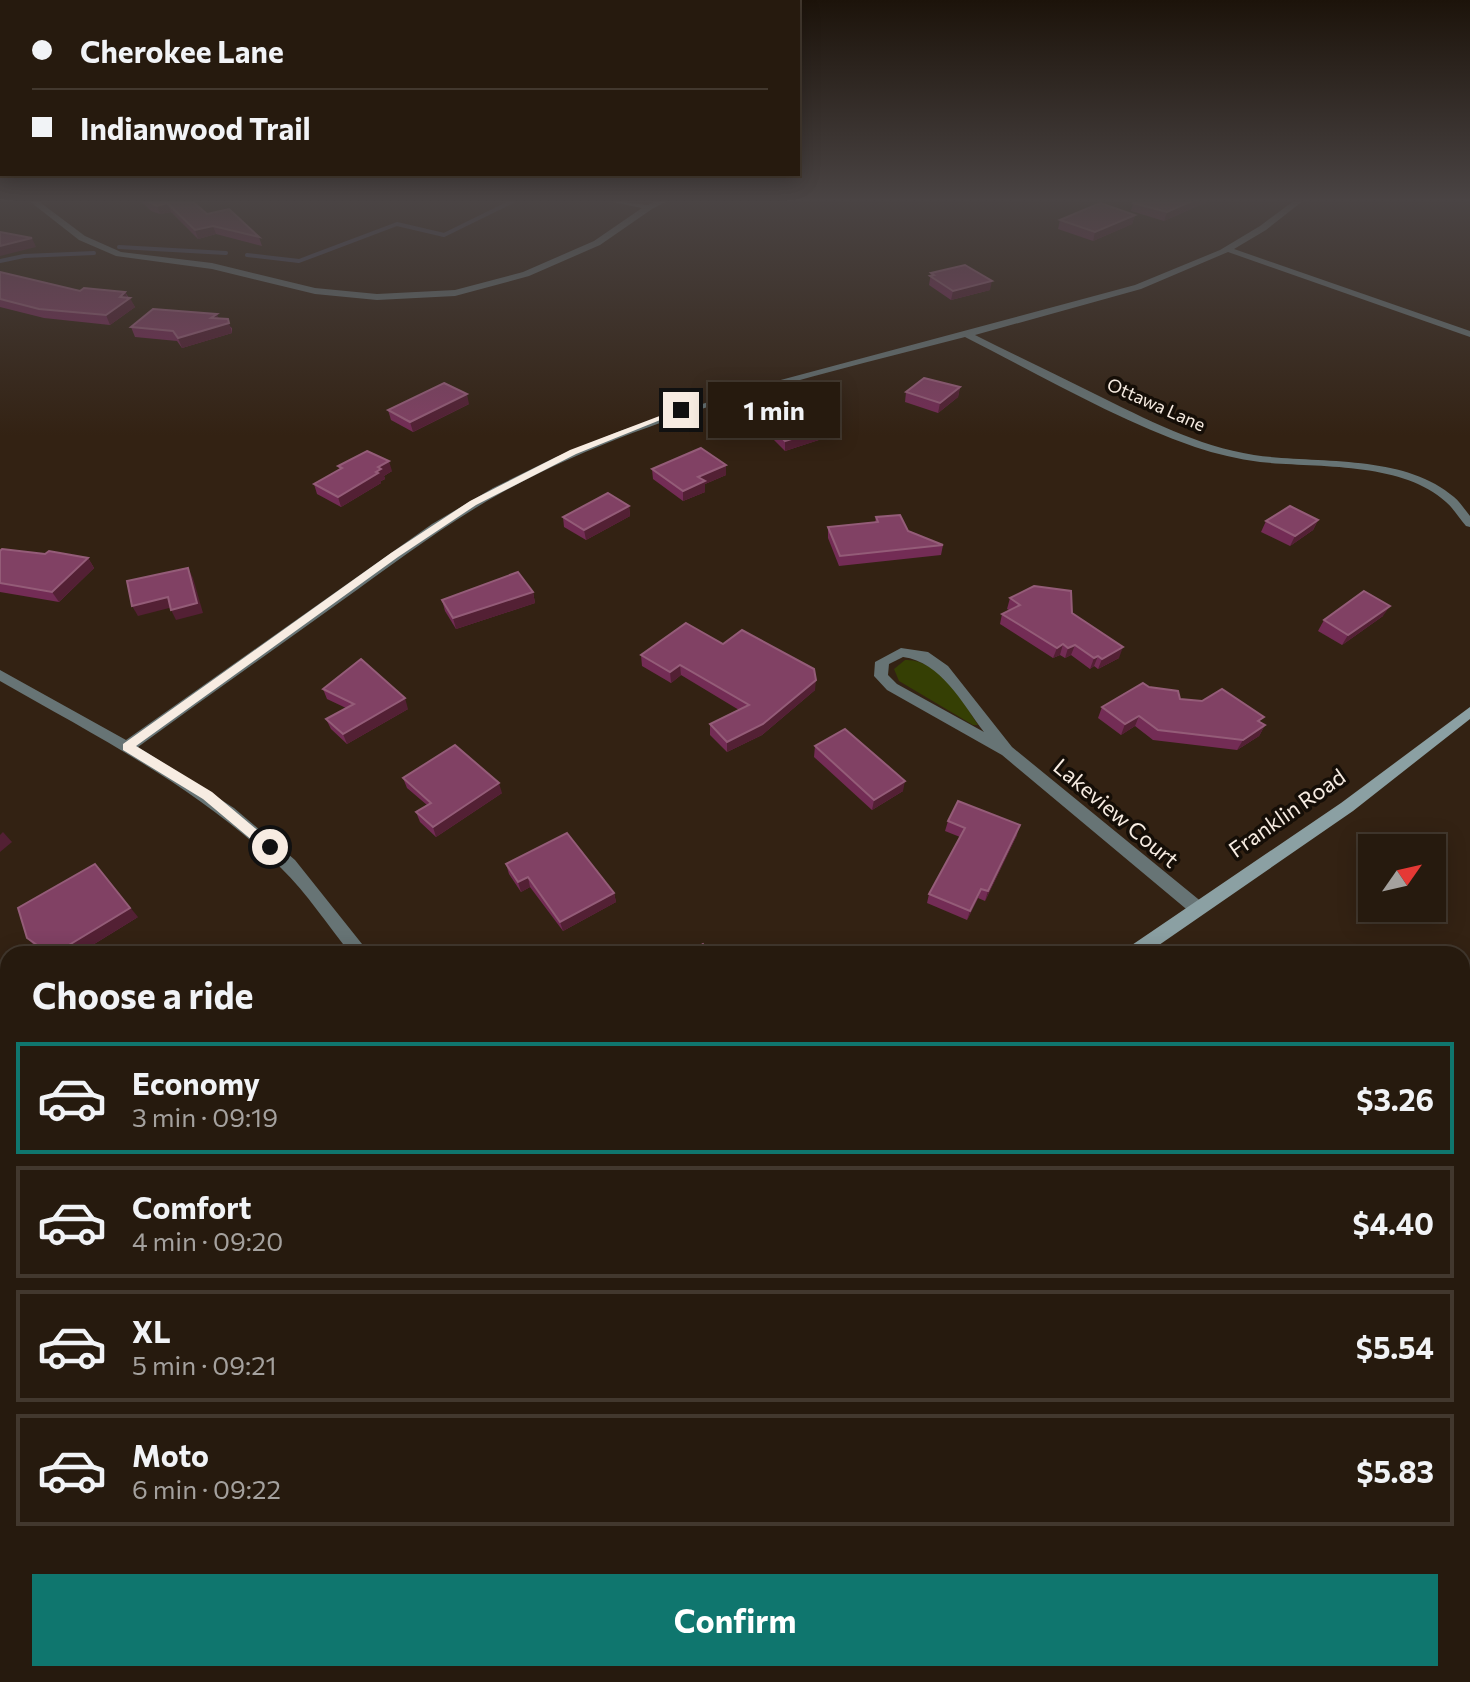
<!DOCTYPE html>
<meta charset="utf-8">
<style>
:root{--surface:#261a0e;--page:#2e2317;--text:#f1f3f6;--muted:#a4a19e;--line:#42382e;--accent:#0f766e}
body{margin:0;font-family:Commissioner,sans-serif;background:var(--page);color:var(--text);height:100vh;display:flex;flex-direction:column;font-size:30px;white-space:nowrap}
*{box-sizing:border-box;margin:0}
p{font-size:26px;color:var(--muted)}
.icon{flex:none;width:44px;height:44px;fill:none;stroke:currentColor;stroke-width:2;stroke-linecap:round;stroke-linejoin:round}
.map{position:relative;flex:1;overflow:hidden}
.drawer{position:absolute;left:0px;top:946px;width:1470px;height:736px;display:flex;flex-direction:column;background:var(--surface);border-radius:24px 24px 0 0;box-shadow:0 4px 20px #0003,0 0 0 2px var(--line)}
.drawer>*{flex:none}
.banner{position:absolute;left:0px;top:0px;width:800px;height:176px;box-shadow:0 4px 20px #0003,0 0 0 2px var(--line);display:grid;align-content:center;height:176px;padding:0 32px;background:var(--surface)}
.needle{width:52px;rotate:56deg}
.controls{position:absolute;left:1358px;top:834px;display:grid;gap:16px}
.controls a{display:grid;place-items:center;width:88px;height:88px;border-radius:0px;background:var(--surface);box-shadow:0 4px 20px #0003,0 0 0 2px var(--line);font-size:40px}
.end{position:absolute;width:36px;height:36px;margin:-18px;border:10px solid #f7ece2;background:#111;box-shadow:0 0 0 4px #111}
.from{border-radius:50%}
.bubble{position:absolute;height:56px;border-radius:0px;background:var(--surface);box-shadow:0 4px 20px #0003,0 0 0 2px var(--line);font-size:26px;font-weight:700;line-height:56px;text-align:center}
.banner b{display:flex;align-items:center;gap:28px;height:76px;font-size:30px}
.banner b+b{border-top:2px solid var(--line)}
.banner i{width:20px;height:20px;background:var(--text)}
ul{padding:0;list-style:none}
li{display:flex;align-items:center;gap:24px;height:112px;margin:0 16px 12px;padding:0 16px;border:4px solid var(--line);border-radius:0px}
li div{flex:1}
li b{display:block;font-size:30px}
li em{font-style:normal;font-weight:700}
li.active{border-color:var(--accent)}
li>.icon{width:72px;height:72px;stroke-width:1.5}
h2{padding:0 32px;font-size:36px;line-height:96px}
.cta{display:flex;gap:16px;margin-top:auto;padding:16px 32px}
.cta a{flex:1;height:92px;border-radius:0px;background:var(--accent);color:#fff;font-size:32px;font-weight:700;line-height:92px;text-align:center}
.map>svg:first-child{display:block}
.green{fill:#353f04}
.lines{fill:none;stroke-linecap:round;stroke-linejoin:round}
.stream{stroke:#4a4c60;stroke-width:4}
.street{fill:#677475;fill-rule:evenodd}
.secondary{fill:#8ba0a3;fill-rule:evenodd}
.wall{fill:#732c55}
.shaded-wall{fill:#532034}
.building{fill:#814164;stroke:#945c78;stroke-width:2}
.route{fill:#f7ece2}
.labels{text-anchor:middle;stroke-width:7;stroke-linejoin:round;paint-order:stroke}
.far-street-label{font-size:18px;fill:#f7ece2;stroke:#150e07}
.street-label{font-size:22px;fill:#f7ece2;stroke:#150e07}
</style>
<div class="map">
<svg width="1470" height="1682" viewBox="0 0 1470 1682">
<rect width="100%" height="100%" fill="#332213"/>
<path class="green" d="M905,660C937,658 963,701 978,725H973L899,681L894,669Z"/>
<g class="lines">
<g class="stream">
<polyline points="119,247 226,253"/>
<polyline points="247,255 299,261 397,224 444,235 515,200"/>
<polyline points="0,261 24,256 94,253"/>
</g>
<g class="street">
<polygon points="28,200 37,200 85,236 121,252 212,263 315,288 377,294 455,290 523,272 594,241 642,208 603,200 648,205 658,200 669,200 652,209 600,245 529,276 455,296 377,300 315,294 212,269 116,256 79,240"/>
<path d="M1295,200H1304L1266,230L1234,249L1470,331V337L1228,252L1141,289L975,335C1015,355 1055,374 1095,394C1146,419 1197,446 1254,455C1316,464 1404,453 1454,497C1460,502 1465,510 1470,516V527L1466,526C1459,518 1454,509 1446,502C1402,461 1316,468 1260,462C1238,459 1216,454 1195,447C1117,420 1038,374 965,337C807,378 644,414 501,493C444,525 393,564 340,602C273,650 205,698 138,747L234,808L295,860L370,954H351C328,926 307,893 281,868C200,789 98,737 0,681V670L126,740L432,524L493,488L556,457L620,431L751,388L1135,285L1220,250L1260,226Z"/>
<path d="M901,648L928,652L948,666L1012,747L1203,903L1205,908L1203,913L1197,915L1191,913L1002,755L887,690L874,676L875,662ZM903,657C941,662 962,703 984,732L897,684L888,675L889,664Z"/>
<polygon points="573,1674 601,1674 604,1682 576,1682"/>
</g>
<g class="secondary">
<polygon points="1470,707 1470,719 1353,811 1146,954 1123,954 1126,949 1341,803"/>
<polygon points="111,1674 145,1674 142,1682 108,1682"/>
</g>
</g>
<g class="wall">
<polygon points="140,200 191,200 207,214 259,237 262,246 216,234 198,239 171,212 160,214 151,211"/>
<polygon points="1140,200 1211,200 1164,221 1131,211 1133,203"/>
<polygon points="1135,215 1132,224 1093,241 1058,229 1060,220"/>
<polygon points="0,272 80,291 125,292 135,307 110,325 44,318 0,307"/>
<polygon points="931,273 990,290 951,300 929,285"/>
<polygon points="219,318 232,328 232,333 182,348 177,341 135,337 131,327"/>
<polygon points="960,387 958,397 938,413 905,402 906,392"/>
<polygon points="469,404 413,432 391,420 388,410"/>
<polygon points="769,425 831,436 785,451 769,435"/>
<polygon points="726,465 726,475 705,484 705,492 683,501 653,479 652,469"/>
<polygon points="338,466 392,471 384,476 385,479 381,481 381,483 341,507 317,494 314,484 340,470"/>
<polygon points="629,506 630,516 586,540 564,527 563,517"/>
<polygon points="876,517 943,545 941,555 839,566 828,538 828,527 875,523"/>
<polygon points="1318,520 1313,530 1290,546 1261,532 1266,521"/>
<polygon points="0,551 88,558 94,568 59,602 0,592"/>
<polygon points="533,592 535,603 456,629 445,611 442,600"/>
<polygon points="1010,598 1072,613 1119,658 1098,669 1094,666 1090,669 1071,655 1065,658 1060,655 1053,658 1000,624 1002,614 1009,610 1007,609"/>
<polygon points="1383,616 1342,645 1318,631 1324,620"/>
<polygon points="723,644 815,690 762,735 727,752 710,735 710,724 739,710 681,675 671,683 642,666 641,655"/>
<polygon points="1149,687 1180,699 1261,723 1265,725 1259,736 1237,750 1153,740 1135,726 1121,735 1098,718 1102,707"/>
<polygon points="323,689 408,709 347,744 331,729 326,719 346,708 327,699"/>
<polygon points="815,746 903,791 872,810 814,757"/>
<polygon points="403,778 502,793 436,837 420,822 416,812 427,805 407,788"/>
<polygon points="948,821 1017,835 985,901 978,898 967,920 927,903 929,894 960,837 945,831"/>
<polygon points="506,864 614,893 616,902 563,931 530,887 521,892 509,874"/>
<polygon points="138,917 78,954 46,954 36,947 27,938"/>
<polygon points="938,1674 1096,1674 1096,1679 1107,1682 937,1682"/>
<polygon points="1167,1674 1349,1674 1351,1682 1169,1682"/>
<polygon points="1413,1674 1462,1674 1470,1682 1416,1682"/>
</g>
<g class="shaded-wall">
<polygon points="1194,200 1211,200 1164,221 1167,212"/>
<polygon points="167,203 171,212 160,214 157,206"/>
<polygon points="1135,215 1132,224 1093,241 1095,232"/>
<polygon points="213,226 216,234 198,239 195,230"/>
<polygon points="32,238 36,247 0,256 0,246"/>
<polygon points="992,281 990,290 951,300 953,291"/>
<polygon points="125,292 128,299 130,298 135,307 110,325 106,315 120,297"/>
<polygon points="217,314 221,324 228,319 232,333 182,348 178,338"/>
<polygon points="960,387 958,397 938,413 940,403"/>
<polygon points="467,394 469,404 413,432 410,422"/>
<polygon points="832,426 831,436 785,451 785,441"/>
<polygon points="389,461 392,471 384,476 385,479 381,481 381,483 341,507 338,497 378,467"/>
<polygon points="726,465 726,475 705,484 705,492 683,501 683,491 698,477"/>
<polygon points="629,506 630,516 586,540 584,530"/>
<polygon points="1318,520 1313,530 1290,546 1295,536"/>
<polygon points="88,558 94,568 59,602 52,592"/>
<polygon points="188,568 193,578 203,613 176,620 171,610"/>
<polygon points="533,592 535,603 456,629 453,618"/>
<polygon points="168,597 173,607 138,616 132,606"/>
<polygon points="1390,606 1383,616 1342,645 1348,635"/>
<polygon points="1063,644 1060,655 1053,658 1057,648"/>
<polygon points="1075,645 1071,655 1065,658 1068,648"/>
<polygon points="1123,647 1119,658 1098,669 1102,659"/>
<polygon points="1098,656 1094,666 1090,669 1094,658"/>
<polygon points="680,665 681,675 671,683 670,672"/>
<polygon points="816,680 815,690 762,735 727,752 727,742"/>
<polygon points="405,698 408,709 347,744 343,734"/>
<polygon points="1139,716 1135,726 1121,735 1125,724"/>
<polygon points="1265,725 1259,736 1237,750 1243,740"/>
<polygon points="905,781 903,791 872,810 874,800"/>
<polygon points="499,783 502,793 436,837 433,827"/>
<polygon points="1020,825 1017,835 985,901 988,891"/>
<polygon points="3,832 12,842 0,852 0,835"/>
<polygon points="95,864 138,917 78,954 54,954"/>
<polygon points="528,877 530,887 521,892 518,882"/>
<polygon points="981,889 978,898 967,920 970,911"/>
<polygon points="614,893 616,902 563,931 560,922"/>
</g>
<g class="building">
<polygon points="145,200 191,200 207,214 229,209 259,237 213,226 195,230 167,203 157,206"/>
<polygon points="1140,200 1194,200 1167,212 1133,203"/>
<polygon points="1100,203 1135,215 1095,232 1060,220"/>
<polygon points="0,232 32,238 0,246"/>
<polygon points="965,265 992,281 953,291 930,276 934,275 931,273"/>
<polygon points="0,272 80,291 84,288 125,292 120,297 130,298 106,315 39,309 0,299"/>
<polygon points="153,309 217,314 211,318 228,319 229,323 178,338 173,331 131,327"/>
<polygon points="924,378 960,387 940,403 906,392"/>
<polygon points="444,383 467,394 410,422 388,410"/>
<polygon points="815,411 832,426 785,441 769,425 782,420"/>
<polygon points="701,448 726,465 698,477 705,481 683,491 652,469"/>
<polygon points="367,451 389,461 378,467 381,469 376,472 378,473 338,497 314,484 342,468 338,466"/>
<polygon points="608,493 629,506 584,530 563,517"/>
<polygon points="1290,506 1318,520 1295,536 1266,521"/>
<polygon points="900,515 908,531 943,545 840,556 828,527 878,522 876,517"/>
<polygon points="2,549 45,554 49,551 88,558 52,592 0,583 0,551"/>
<polygon points="188,568 197,603 171,610 168,597 132,606 127,581"/>
<polygon points="518,572 533,592 453,618 442,600"/>
<polygon points="1034,586 1071,591 1072,613 1123,647 1102,659 1098,656 1094,658 1075,645 1068,648 1063,644 1057,648 1002,614 1020,605 1010,598"/>
<polygon points="1364,591 1390,606 1348,635 1324,620"/>
<polygon points="686,623 723,644 742,630 814,669 816,680 763,724 727,742 710,724 749,705 680,665 670,672 641,655"/>
<polygon points="361,659 405,698 343,734 326,719 354,704 323,689"/>
<polygon points="1143,683 1149,687 1178,691 1180,699 1202,701 1222,689 1264,717 1258,721 1265,725 1243,740 1158,730 1139,716 1125,724 1102,707"/>
<polygon points="845,729 905,781 874,800 815,746"/>
<polygon points="455,745 499,783 433,827 416,812 431,803 403,778"/>
<polygon points="958,801 1020,825 988,891 981,889 970,911 929,894 965,828 948,821"/>
<polygon points="567,833 614,893 560,922 528,877 518,882 506,864"/>
<polygon points="95,864 130,908 54,954 50,954 27,938 18,908"/>
<polygon points="703,944 711,954 686,954"/>
<polygon points="1462,1649 1470,1649 1470,1682 1430,1682 1427,1674 1462,1674"/>
<polygon points="942,1674 1096,1674 1096,1679 1107,1682 941,1682"/>
<polygon points="1176,1674 1349,1674 1351,1682 1178,1682"/>
</g>
<linearGradient id="sky" x2="0" y2="1"><stop stop-color="#1c130a"/><stop offset="0.46" stop-color="#4a4444"/><stop offset="1" stop-color="#4a4444" stop-opacity="0"/></linearGradient>
<rect width="1470" height="436" fill="url(#sky)"/>
<polygon class="route" points="678,409 685,410 576,454 476,505 398,557 136,746 212,792 274,844 274,851 265,851 203,799 123,750 123,744 391,553 470,501 570,450"/>
<g class="labels">
<g class="far-street-label">
<text transform="translate(1156 405) rotate(24)" y="6">Ottawa Lane</text>
</g>
<g class="street-label">
<text transform="translate(1116 813) rotate(40)" y="8">Lakeview Court</text>
<text transform="translate(1287 813) rotate(-35)" y="8">Franklin Road</text>
</g>
</g>
</svg>
<div class="controls">
<a><svg class="needle" viewBox="-14 -14 28 28"><path d="M0-13l5 13h-10z" fill="#e53935"/><path d="M0 13l5-13h-10z" fill="#a4a19e"/></svg></a>
</div>
<i class="end from" style="left:270px;top:847px"></i>
<i class="end" style="left:681px;top:410px"></i>
<div class="bubble" style="left:708px;top:382px;width:132px">1 min</div>
<div class="banner">
<b><i class="from"></i>Cherokee Lane</b>
<b><i></i>Indianwood Trail</b>
</div>
<section class="drawer">
<h2>Choose a ride</h2>
<ul>
<li class="active"><svg class="icon" aria-label="car" viewBox="0 0 24 24"><path d="M5 17H2v-5l4-1 3-4h7l3 4 3 1v5h-3M9 17h6M6 11h13"/><circle cx="7" cy="17" r="2"/><circle cx="17" cy="17" r="2"/></svg><div><b>Economy</b><p>3 min · 09:19</p></div><em>$3.26</em></li>
<li><svg class="icon" aria-label="car" viewBox="0 0 24 24"><path d="M5 17H2v-5l4-1 3-4h7l3 4 3 1v5h-3M9 17h6M6 11h13"/><circle cx="7" cy="17" r="2"/><circle cx="17" cy="17" r="2"/></svg><div><b>Comfort</b><p>4 min · 09:20</p></div><em>$4.40</em></li>
<li><svg class="icon" aria-label="car" viewBox="0 0 24 24"><path d="M5 17H2v-5l4-1 3-4h7l3 4 3 1v5h-3M9 17h6M6 11h13"/><circle cx="7" cy="17" r="2"/><circle cx="17" cy="17" r="2"/></svg><div><b>XL</b><p>5 min · 09:21</p></div><em>$5.54</em></li>
<li><svg class="icon" aria-label="car" viewBox="0 0 24 24"><path d="M5 17H2v-5l4-1 3-4h7l3 4 3 1v5h-3M9 17h6M6 11h13"/><circle cx="7" cy="17" r="2"/><circle cx="17" cy="17" r="2"/></svg><div><b>Moto</b><p>6 min · 09:22</p></div><em>$5.83</em></li>
</ul>
<div class="cta"><a>Confirm</a></div>
</section>
</div>
